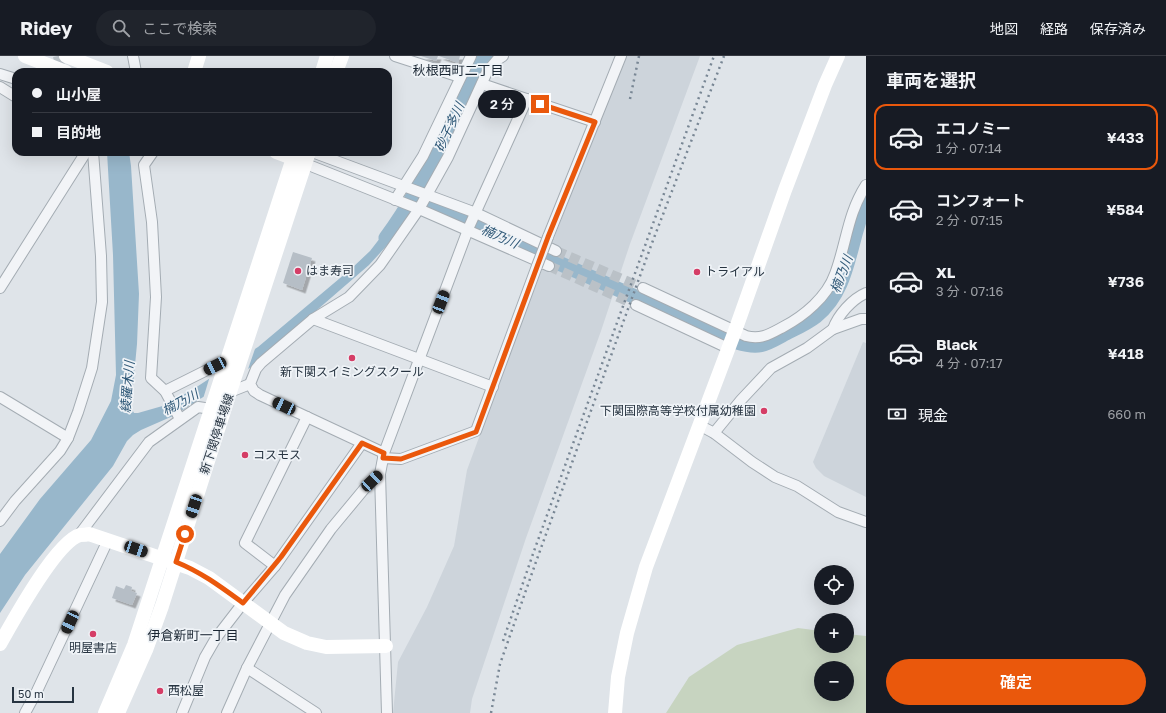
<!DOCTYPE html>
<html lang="ja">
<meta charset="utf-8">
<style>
:root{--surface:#171b24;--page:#20242c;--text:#f1f3f6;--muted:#9ea1a6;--line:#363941;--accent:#ea580c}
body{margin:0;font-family:"Golos Text","Noto Sans JP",sans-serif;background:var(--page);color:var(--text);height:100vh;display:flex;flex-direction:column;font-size:15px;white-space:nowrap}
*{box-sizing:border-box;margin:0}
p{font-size:13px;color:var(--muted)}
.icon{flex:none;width:22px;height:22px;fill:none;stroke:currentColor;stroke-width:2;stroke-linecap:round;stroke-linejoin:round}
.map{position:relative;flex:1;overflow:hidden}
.sheet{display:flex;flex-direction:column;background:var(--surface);width:300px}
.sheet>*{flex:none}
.hud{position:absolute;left:12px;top:12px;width:380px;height:88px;border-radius:12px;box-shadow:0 4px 16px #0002;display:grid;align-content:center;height:88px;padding:0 20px;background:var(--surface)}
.tools{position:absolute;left:814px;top:509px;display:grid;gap:8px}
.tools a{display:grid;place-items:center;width:40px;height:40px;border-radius:50%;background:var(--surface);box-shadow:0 4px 16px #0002;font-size:20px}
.scale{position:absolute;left:12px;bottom:10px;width:62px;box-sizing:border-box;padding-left:4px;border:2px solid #273441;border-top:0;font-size:11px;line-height:14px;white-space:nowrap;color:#273441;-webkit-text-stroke:3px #eff3f7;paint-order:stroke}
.end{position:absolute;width:18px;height:18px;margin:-9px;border:5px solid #ea580c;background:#fff;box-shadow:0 0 0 2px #fff}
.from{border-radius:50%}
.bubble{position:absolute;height:28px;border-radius:14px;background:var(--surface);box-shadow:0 4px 16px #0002;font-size:13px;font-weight:600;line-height:28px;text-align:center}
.car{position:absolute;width:12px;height:24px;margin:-12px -6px;border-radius:5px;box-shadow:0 0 3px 1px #0007;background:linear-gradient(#222 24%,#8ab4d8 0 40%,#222 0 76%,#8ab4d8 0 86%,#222 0)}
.hud b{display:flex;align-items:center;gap:14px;height:38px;font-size:15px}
.hud b+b{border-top:1px solid var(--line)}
.hud i{width:10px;height:10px;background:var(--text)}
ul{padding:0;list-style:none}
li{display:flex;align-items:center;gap:12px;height:66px;margin:0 8px 6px;padding:0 12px;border:2px solid transparent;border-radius:12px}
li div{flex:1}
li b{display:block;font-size:15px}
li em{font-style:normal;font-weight:600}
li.on{border-color:var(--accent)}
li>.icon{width:36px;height:36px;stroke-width:1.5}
h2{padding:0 20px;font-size:18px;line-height:48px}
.pay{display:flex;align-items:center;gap:10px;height:44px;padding:0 20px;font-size:15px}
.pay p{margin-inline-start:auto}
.action{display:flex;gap:8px;margin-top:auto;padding:8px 20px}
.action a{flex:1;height:46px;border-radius:24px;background:var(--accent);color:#fff;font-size:16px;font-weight:600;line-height:46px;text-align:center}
header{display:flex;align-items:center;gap:24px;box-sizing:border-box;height:56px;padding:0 20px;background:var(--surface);border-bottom:1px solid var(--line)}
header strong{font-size:19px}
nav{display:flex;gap:22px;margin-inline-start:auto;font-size:14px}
.search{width:280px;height:36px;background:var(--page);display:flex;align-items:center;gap:10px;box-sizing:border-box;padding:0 14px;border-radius:22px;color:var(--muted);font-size:15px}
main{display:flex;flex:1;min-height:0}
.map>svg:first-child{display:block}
.built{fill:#cdd4db}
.green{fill:#c7d4c0;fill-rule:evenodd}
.water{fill:#98b7cb}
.pier{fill:#dfe4e9}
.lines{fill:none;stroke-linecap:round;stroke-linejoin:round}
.river{stroke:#98b7cb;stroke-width:15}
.building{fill:#b6bec6;filter:url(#shadow)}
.street-tunnel{stroke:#bac1c7;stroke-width:10;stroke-dasharray:10 5;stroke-linecap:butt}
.street-casing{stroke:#a4acb3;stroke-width:12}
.street{stroke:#f2f4f7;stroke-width:10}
.secondary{stroke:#fff;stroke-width:14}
.rail{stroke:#788694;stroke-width:2.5;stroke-dasharray:2 4;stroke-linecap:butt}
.street-bridge-casing{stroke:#a4acb3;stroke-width:12;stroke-linecap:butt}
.street-bridge{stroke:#f2f4f7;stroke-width:10}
.route{stroke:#ea580c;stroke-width:5}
.poi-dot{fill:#d53d66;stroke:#eff3f7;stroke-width:1.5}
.labels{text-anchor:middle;stroke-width:3.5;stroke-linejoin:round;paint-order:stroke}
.poi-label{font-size:12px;fill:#273441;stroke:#eff3f7;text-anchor:start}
.street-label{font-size:12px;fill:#273441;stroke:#eff3f7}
.neighbourhood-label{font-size:13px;fill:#192532;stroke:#eff3f7}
.water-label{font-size:13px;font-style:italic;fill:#2f5877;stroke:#eff3f7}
</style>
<header>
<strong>Ridey</strong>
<div class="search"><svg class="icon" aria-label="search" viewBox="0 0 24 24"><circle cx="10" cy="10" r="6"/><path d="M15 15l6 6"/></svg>ここで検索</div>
<nav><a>地図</a><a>経路</a><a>保存済み</a></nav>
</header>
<main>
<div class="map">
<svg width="866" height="657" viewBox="0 0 866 657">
<defs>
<filter id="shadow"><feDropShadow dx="3.5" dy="3.5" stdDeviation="0" flood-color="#0004"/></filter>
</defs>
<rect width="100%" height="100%" fill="#dfe4e9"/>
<g class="built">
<polygon points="625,0 700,0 630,188 601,275 526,482 472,643 470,657 393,657 398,606 427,551 454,490 467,414 522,265"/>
<polygon points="863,286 866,287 866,441 824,420 816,412 813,406"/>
</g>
<path class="green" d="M798,572L821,575V590H847V578L866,580V657H666L689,621L737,589ZM821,612H847V638H821Z"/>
<polygon class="water" points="107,96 129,96 131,110 139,238 137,288 131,351 134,357 138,357 166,349 195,332 258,291 352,212 370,195 394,164 402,170 391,185 369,209 251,311 173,360 141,374 133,379 127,385 113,410 25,519 0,557 0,498 40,443 91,384 111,345 116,319 113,199"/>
<polygon class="pier" points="256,290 247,316 203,343 210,320"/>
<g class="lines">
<g class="river">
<path d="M412,142L737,286C760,293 766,288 786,277C796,272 807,267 816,260C851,232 848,184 866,147"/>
<path d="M386,182C409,150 429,115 447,79C459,54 467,20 487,0"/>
</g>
</g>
<g class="building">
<polygon points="421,0 438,0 436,5"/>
<polygon points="439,0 460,0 458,7"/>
<polygon points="293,196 312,202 302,234 283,227"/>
<polygon points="126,529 132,531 131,535 137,537 132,549 112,542 116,530 124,533"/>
</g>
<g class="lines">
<g class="street-tunnel">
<polyline points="58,0 61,16"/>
<polyline points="556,195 643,232"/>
<polyline points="549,210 636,249"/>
</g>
<defs>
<g id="street">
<polyline points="133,0 136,16"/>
<polyline points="395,0 460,21"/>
<polyline points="0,18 16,23"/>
<polyline points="482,28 595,66"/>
<polyline points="0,31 16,41"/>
<polyline points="153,96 144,109 152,166 156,241 151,322 165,335 180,363"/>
<polyline points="312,96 476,157 556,195"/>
<polyline points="306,108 419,153 549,210"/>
<polyline points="395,144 423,100 471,0"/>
<polyline points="548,181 621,0"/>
<polyline points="0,232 86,96"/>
<path d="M643,232L746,280C761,284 770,278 783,271C804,260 827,241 835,218C847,186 847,159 866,129"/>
<polyline points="636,249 728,292"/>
<polyline points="313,263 493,331"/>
<path d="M833,273C838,259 852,243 866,237"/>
<polyline points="165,335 227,304"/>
<polyline points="230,336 250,328"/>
<polyline points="0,341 68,382"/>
<polyline points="699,369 714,377 752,406 775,421 797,430 838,456 866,466"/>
<polyline points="714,377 741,344 771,312 807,292 833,273 861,263 866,263"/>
<polyline points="384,397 260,339 254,335 250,328 256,313 261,307 313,263 349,241 380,209 419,153 448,101 487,16 497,4 503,0"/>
<polyline points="383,402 401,403 476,375 537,210"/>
<polyline points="0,465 15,445 60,395 68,382 78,356 92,312 102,246 101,200 93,96"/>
<polyline points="79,479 149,386 198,351 211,353"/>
<polyline points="275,510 245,487 307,361"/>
<polyline points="247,612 316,657"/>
<polyline points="25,657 37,635 108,484"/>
<polyline points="182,657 205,601 216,582 243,547 275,510 362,387"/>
<polyline points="227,657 247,612 285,539 331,473 365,432 380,418"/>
<polyline points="387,657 380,418 384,397 469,171 527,43"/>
</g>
</defs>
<use href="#street" class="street-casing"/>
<use href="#street" class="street"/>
<g class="secondary">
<polyline points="25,0 66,16"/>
<polyline points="66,0 107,16"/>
<polyline points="194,16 199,0"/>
<polyline points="322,16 327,0"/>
<polyline points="336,16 342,0"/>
<polyline points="276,96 300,105"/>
<path d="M0,588C13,565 56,486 80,479C82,479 86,479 89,478L190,512L209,522L284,577L307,587L326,591L386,590"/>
<polyline points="105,657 134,589 295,96"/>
<polyline points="118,657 146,594 162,550 230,336 309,96"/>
<polyline points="615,657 618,621 627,577 646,511 735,275 785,134 825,29 838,0"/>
</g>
<g class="rail">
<polyline points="630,43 639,0"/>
<polyline points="503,585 534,495 714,0"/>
<polyline points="491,657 500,608 537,503 652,187 724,0"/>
</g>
<defs>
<polyline id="street-bridge" points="537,210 548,181"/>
</defs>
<use href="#street-bridge" class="street-bridge-casing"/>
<use href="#street-bridge" class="street-bridge"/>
</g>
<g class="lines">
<path class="route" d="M185,478L176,506C201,516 221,531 243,547L281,501L362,387L384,397L383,402L401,403L476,376L548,181L595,66L540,48"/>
</g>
<g class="poi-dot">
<circle cx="298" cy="215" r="4"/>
<circle cx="697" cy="216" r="4"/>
<circle cx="352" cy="302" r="4"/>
<circle cx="764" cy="355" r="4"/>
<circle cx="245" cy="399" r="4"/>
<circle cx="93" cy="578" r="4"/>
<circle cx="160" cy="635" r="4"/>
</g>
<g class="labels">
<g class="poi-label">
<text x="306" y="219">はま寿司</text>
<text x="705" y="220">トライアル</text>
<text x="352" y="320" text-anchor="middle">新下関スイミングスクール</text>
<text x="756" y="359" text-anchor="end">下関国際高等学校付属幼稚園</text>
<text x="253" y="403">コスモス</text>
<text x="93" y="596" text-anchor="middle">明屋書店</text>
<text x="168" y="639">西松屋</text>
</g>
<g class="street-label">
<text transform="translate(217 378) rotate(-72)" y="4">新下関停車場線</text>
</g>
<g class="neighbourhood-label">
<text x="458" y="19">秋根西町二丁目</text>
<text x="193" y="584">伊倉新町一丁目</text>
</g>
<g class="water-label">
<text transform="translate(449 71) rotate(-65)" y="5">砂子多川</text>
<text transform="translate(500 180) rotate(24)" y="5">楠乃川</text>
<text transform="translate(841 218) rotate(-69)" y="5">楠乃川</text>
<text transform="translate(127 331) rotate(-85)" y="5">綾羅木川</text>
<text transform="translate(180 346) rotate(-28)" y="5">楠乃川</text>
</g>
</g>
</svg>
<div class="tools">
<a><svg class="icon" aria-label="locate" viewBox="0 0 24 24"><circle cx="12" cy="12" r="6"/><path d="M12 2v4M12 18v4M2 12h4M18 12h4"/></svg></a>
<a>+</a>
<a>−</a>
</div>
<div class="scale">50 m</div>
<i class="end from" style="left:185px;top:478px"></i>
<i class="end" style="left:540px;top:48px"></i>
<div class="bubble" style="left:478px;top:34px;width:48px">2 分</div>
<i class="car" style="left:441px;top:246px;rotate:21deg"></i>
<i class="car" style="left:215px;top:310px;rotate:243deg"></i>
<i class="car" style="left:284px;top:350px;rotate:295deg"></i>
<i class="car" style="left:372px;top:425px;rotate:47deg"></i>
<i class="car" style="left:194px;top:450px;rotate:198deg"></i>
<i class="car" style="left:136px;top:493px;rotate:109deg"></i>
<i class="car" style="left:70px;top:566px;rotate:205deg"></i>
<div class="hud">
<b><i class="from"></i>山小屋</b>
<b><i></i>目的地</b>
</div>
</div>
<section class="sheet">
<h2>車両を選択</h2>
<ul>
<li class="on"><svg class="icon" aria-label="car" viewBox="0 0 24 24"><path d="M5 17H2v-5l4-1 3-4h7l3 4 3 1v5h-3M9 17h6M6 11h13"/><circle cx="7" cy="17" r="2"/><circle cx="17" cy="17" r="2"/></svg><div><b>エコノミー</b><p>1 分 · 07:14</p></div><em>¥433</em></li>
<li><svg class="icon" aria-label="car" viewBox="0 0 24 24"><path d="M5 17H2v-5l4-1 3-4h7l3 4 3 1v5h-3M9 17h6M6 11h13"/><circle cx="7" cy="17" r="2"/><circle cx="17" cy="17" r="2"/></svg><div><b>コンフォート</b><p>2 分 · 07:15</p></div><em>¥584</em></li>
<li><svg class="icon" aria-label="car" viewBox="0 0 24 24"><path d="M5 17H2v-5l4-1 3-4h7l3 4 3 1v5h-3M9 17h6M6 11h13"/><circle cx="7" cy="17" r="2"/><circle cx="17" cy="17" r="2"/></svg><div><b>XL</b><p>3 分 · 07:16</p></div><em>¥736</em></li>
<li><svg class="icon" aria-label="car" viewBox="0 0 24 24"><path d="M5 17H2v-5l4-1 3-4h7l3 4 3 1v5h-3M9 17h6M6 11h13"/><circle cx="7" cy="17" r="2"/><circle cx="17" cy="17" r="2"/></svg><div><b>Black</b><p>4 分 · 07:17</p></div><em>¥418</em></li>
</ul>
<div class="pay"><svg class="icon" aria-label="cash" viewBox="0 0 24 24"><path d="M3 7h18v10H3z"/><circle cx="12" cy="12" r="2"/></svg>現金<p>660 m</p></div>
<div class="action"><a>確定</a></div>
</section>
</main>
